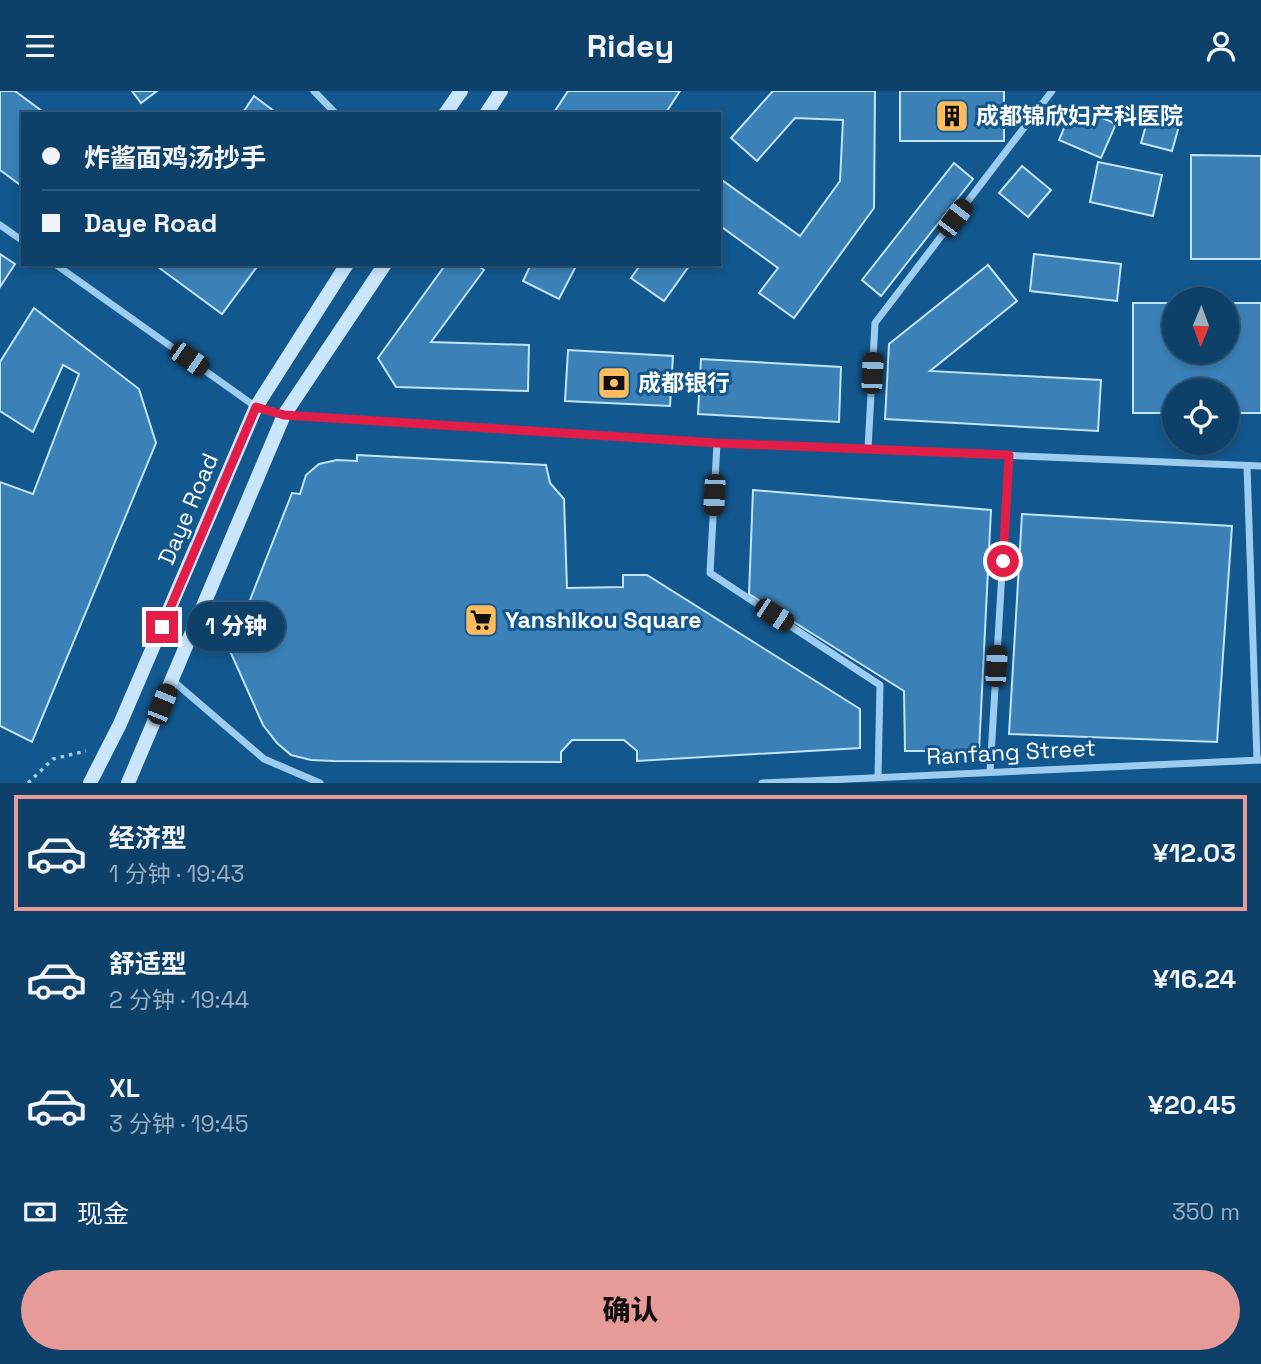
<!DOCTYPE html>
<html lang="zh">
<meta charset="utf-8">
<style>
:root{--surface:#0e416a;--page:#174870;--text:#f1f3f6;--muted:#9bafc1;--line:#2e5a7e;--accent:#e69b98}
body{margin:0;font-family:"Space Grotesk","Noto Sans SC",sans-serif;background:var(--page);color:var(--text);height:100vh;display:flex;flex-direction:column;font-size:26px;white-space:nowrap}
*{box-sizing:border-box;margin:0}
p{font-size:23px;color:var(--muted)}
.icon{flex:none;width:38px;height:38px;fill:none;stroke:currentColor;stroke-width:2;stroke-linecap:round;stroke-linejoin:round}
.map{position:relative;height:692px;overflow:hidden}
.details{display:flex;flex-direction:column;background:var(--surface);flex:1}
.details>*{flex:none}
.top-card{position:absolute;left:21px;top:21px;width:700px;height:154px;border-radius:0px;box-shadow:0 4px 10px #0003,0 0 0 2px var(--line);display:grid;align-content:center;height:154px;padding:0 21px;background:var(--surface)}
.needle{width:46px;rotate:181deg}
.fabs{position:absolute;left:1162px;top:196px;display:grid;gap:14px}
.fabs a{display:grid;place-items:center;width:77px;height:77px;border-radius:50%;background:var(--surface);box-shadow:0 4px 10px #0003,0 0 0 2px var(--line);font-size:35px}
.end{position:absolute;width:32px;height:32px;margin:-16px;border:9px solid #e11d48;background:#fff;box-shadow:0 0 0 4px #fff}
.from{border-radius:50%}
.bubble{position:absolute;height:49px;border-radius:24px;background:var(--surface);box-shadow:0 4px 10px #0003,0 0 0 2px var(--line);font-size:23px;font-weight:800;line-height:49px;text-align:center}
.car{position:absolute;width:21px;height:42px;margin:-21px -10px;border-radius:9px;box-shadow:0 0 5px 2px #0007;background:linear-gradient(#222 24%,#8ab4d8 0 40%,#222 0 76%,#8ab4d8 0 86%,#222 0)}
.top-card b{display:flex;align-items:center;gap:24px;height:66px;font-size:26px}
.top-card b+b{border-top:2px solid var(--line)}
.top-card i{width:18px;height:18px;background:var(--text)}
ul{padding:12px 0 0;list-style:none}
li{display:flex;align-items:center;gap:21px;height:116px;margin:0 14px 10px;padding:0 7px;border:4px solid transparent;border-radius:0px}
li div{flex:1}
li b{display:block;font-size:26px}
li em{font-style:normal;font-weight:800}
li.selected{border-color:var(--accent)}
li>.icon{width:63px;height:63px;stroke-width:1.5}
.pay{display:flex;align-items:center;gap:18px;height:77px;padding:0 21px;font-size:26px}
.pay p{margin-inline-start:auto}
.button{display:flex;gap:14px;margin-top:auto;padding:14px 21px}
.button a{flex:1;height:80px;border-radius:42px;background:var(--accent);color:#111;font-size:28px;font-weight:800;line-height:80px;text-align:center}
header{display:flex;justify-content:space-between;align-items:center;height:91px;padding:0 21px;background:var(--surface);font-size:32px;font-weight:800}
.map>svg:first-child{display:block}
.building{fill:#3b81b7;stroke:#c2e4fc;stroke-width:2}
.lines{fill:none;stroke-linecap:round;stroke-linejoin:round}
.path{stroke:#9ccdf1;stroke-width:3.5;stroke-dasharray:3.5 5;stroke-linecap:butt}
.minor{stroke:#9ccdf1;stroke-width:7}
.secondary{stroke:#cae6fc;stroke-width:14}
.route{stroke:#e11d48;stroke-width:9}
.labels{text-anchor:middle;stroke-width:6;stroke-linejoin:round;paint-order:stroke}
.poi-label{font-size:23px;font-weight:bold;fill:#fff;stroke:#12578d;text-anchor:start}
.street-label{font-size:23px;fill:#fff;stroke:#12578d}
</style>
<header><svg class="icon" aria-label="menu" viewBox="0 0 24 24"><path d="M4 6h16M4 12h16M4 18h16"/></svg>Ridey<svg class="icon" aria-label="person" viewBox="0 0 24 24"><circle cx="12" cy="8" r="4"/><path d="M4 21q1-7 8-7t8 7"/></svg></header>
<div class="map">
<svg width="1261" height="692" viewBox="0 0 1261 692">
<rect width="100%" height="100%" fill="#12578d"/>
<g class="building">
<polygon points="0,0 15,0 46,23 23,23 23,96 0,79"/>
<polygon points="132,0 157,0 141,12"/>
<polygon points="568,0 680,0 665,23 553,23"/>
<polygon points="773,0 875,0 874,117 794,227 759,202 778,177 719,134 719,87 800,145 840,90 843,29 795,27 757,70 731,47"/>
<rect x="900" y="0" width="104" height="50"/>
<polygon points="254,5 278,23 242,23"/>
<polygon points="1152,13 1183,21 1172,60 1141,52"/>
<polygon points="1074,14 1116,33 1101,67 1059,49"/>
<polygon points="1191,64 1261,65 1261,168 1191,168"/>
<polygon points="1098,71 1162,84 1153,125 1090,111"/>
<polygon points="954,72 973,88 881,205 862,189"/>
<polygon points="1022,75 1051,99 1028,126 999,102"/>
<polygon points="0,163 15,173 0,196"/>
<polygon points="1034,163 1121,173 1117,210 1030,200"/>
<polygon points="154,173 259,173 222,223"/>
<polygon points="446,173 476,173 484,179 431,251 529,254 528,300 396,296 378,267"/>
<polygon points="531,173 573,173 576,175 559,208 523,190"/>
<polygon points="641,173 686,173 689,175 664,210 631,187"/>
<polygon points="988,174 1017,210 930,280 1101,289 1098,340 885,328 889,253"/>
<polygon points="1133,212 1174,212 1174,261 1227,261 1227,212 1261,212 1261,322 1227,322 1227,299 1174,299 1174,322 1133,322"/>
<polygon points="34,217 139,298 156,352 32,651 0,635 0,391 33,403 79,283 63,274 33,341 0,320 0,271"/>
<polygon points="568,259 673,265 670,315 565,310"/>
<polygon points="701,268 841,276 839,331 698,323"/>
<polygon points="357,364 546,374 550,392 564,408 567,497 623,496 623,484 647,484 860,618 860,657 637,670 637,660 624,649 572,649 561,661 561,671 334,670 311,669 291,664 277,652 263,634 230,560 292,402 300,403 306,384 319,373 337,369 357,370"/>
<polygon points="753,399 991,419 979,660 905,660 904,600 749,503"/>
<polygon points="1022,423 1232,435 1217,651 1009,643"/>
</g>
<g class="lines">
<polyline class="path" points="28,692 53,668 86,660"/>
<g class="minor">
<polyline points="314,0 336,23"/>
<polyline points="0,134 23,150"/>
<polyline points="55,173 256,316 284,324 717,352 1261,375"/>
<polyline points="717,352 710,482 880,594 878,686"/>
<polyline points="868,357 875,232 1052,0"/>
<polyline points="1247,375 1257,669"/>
<polyline points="172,589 264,668 320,692"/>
<polyline points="990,681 1009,364"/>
<polyline points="762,692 1261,669"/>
</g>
<g class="secondary">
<polyline points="445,23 461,0"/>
<polyline points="486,23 501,0"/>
<polyline points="90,692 120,633 256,316 347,173"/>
<polyline points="128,692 284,324 385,173"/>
</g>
</g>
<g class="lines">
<polyline class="route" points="162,536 256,316 284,324 717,352 1009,364 1003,470"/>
</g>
<defs>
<symbol id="building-square" viewBox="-11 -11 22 22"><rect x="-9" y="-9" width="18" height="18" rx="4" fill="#ffbc5c" stroke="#12578d"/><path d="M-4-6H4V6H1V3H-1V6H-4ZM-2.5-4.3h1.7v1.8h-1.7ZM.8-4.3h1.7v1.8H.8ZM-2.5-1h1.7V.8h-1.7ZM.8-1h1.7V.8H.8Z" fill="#111"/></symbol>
<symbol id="bank-square" viewBox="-11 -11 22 22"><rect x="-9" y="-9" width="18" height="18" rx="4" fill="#ffbc5c" stroke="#12578d"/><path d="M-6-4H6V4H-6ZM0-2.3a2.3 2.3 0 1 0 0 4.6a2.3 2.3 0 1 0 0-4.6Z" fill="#111"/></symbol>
<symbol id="supermarket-square" viewBox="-11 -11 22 22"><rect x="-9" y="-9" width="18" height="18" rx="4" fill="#ffbc5c" stroke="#12578d"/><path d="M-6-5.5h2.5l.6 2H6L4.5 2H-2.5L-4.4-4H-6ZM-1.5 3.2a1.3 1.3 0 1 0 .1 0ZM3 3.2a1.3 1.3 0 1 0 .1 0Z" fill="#111"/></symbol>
</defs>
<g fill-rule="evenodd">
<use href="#building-square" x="933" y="6" width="38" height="38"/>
<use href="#bank-square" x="595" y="273" width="38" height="38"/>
<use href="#supermarket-square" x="462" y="510" width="38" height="38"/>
</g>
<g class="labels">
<g class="poi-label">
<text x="976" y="33">成都锦欣妇产科医院</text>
<text x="638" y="300">成都银行</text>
<text x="505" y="537">Yanshikou Square</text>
</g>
<g class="street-label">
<text transform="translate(188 418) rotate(-67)" y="8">Daye Road</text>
<text transform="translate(1011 661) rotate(-3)" y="8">Ranfang Street</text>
</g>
</g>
</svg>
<div class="fabs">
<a><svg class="needle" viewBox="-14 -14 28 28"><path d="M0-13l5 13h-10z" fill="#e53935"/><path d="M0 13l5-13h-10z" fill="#9bafc1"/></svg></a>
<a><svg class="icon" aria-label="locate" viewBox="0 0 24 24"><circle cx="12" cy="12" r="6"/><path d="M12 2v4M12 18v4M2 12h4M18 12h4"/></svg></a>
</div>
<i class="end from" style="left:1003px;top:470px"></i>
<i class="end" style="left:162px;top:536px"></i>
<div class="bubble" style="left:187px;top:511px;width:98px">1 分钟</div>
<i class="car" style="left:955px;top:127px;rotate:37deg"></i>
<i class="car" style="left:189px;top:268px;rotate:125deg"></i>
<i class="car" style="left:872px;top:282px;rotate:3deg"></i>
<i class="car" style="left:714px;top:404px;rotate:183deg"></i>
<i class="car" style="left:774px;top:524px;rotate:123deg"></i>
<i class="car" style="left:996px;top:575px;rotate:3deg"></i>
<i class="car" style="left:162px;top:613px;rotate:22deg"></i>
<div class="top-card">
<b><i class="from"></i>炸酱面鸡汤抄手</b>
<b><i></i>Daye Road</b>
</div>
</div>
<section class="details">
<ul>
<li class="selected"><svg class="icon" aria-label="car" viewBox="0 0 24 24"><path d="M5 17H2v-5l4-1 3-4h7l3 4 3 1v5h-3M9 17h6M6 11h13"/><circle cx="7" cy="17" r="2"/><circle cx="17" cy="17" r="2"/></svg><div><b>经济型</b><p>1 分钟 · 19:43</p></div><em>¥12.03</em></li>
<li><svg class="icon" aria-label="car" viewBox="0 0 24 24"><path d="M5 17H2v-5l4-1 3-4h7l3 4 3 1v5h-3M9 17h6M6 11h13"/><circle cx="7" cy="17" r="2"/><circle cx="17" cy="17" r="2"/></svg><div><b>舒适型</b><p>2 分钟 · 19:44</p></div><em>¥16.24</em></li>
<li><svg class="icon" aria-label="car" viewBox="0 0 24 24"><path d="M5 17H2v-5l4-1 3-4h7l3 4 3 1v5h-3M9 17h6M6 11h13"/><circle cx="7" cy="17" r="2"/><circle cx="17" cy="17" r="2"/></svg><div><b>XL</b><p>3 分钟 · 19:45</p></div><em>¥20.45</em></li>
</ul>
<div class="pay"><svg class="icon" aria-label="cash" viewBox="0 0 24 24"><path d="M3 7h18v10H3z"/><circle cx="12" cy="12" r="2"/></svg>现金<p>350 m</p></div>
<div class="button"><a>确认</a></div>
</section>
